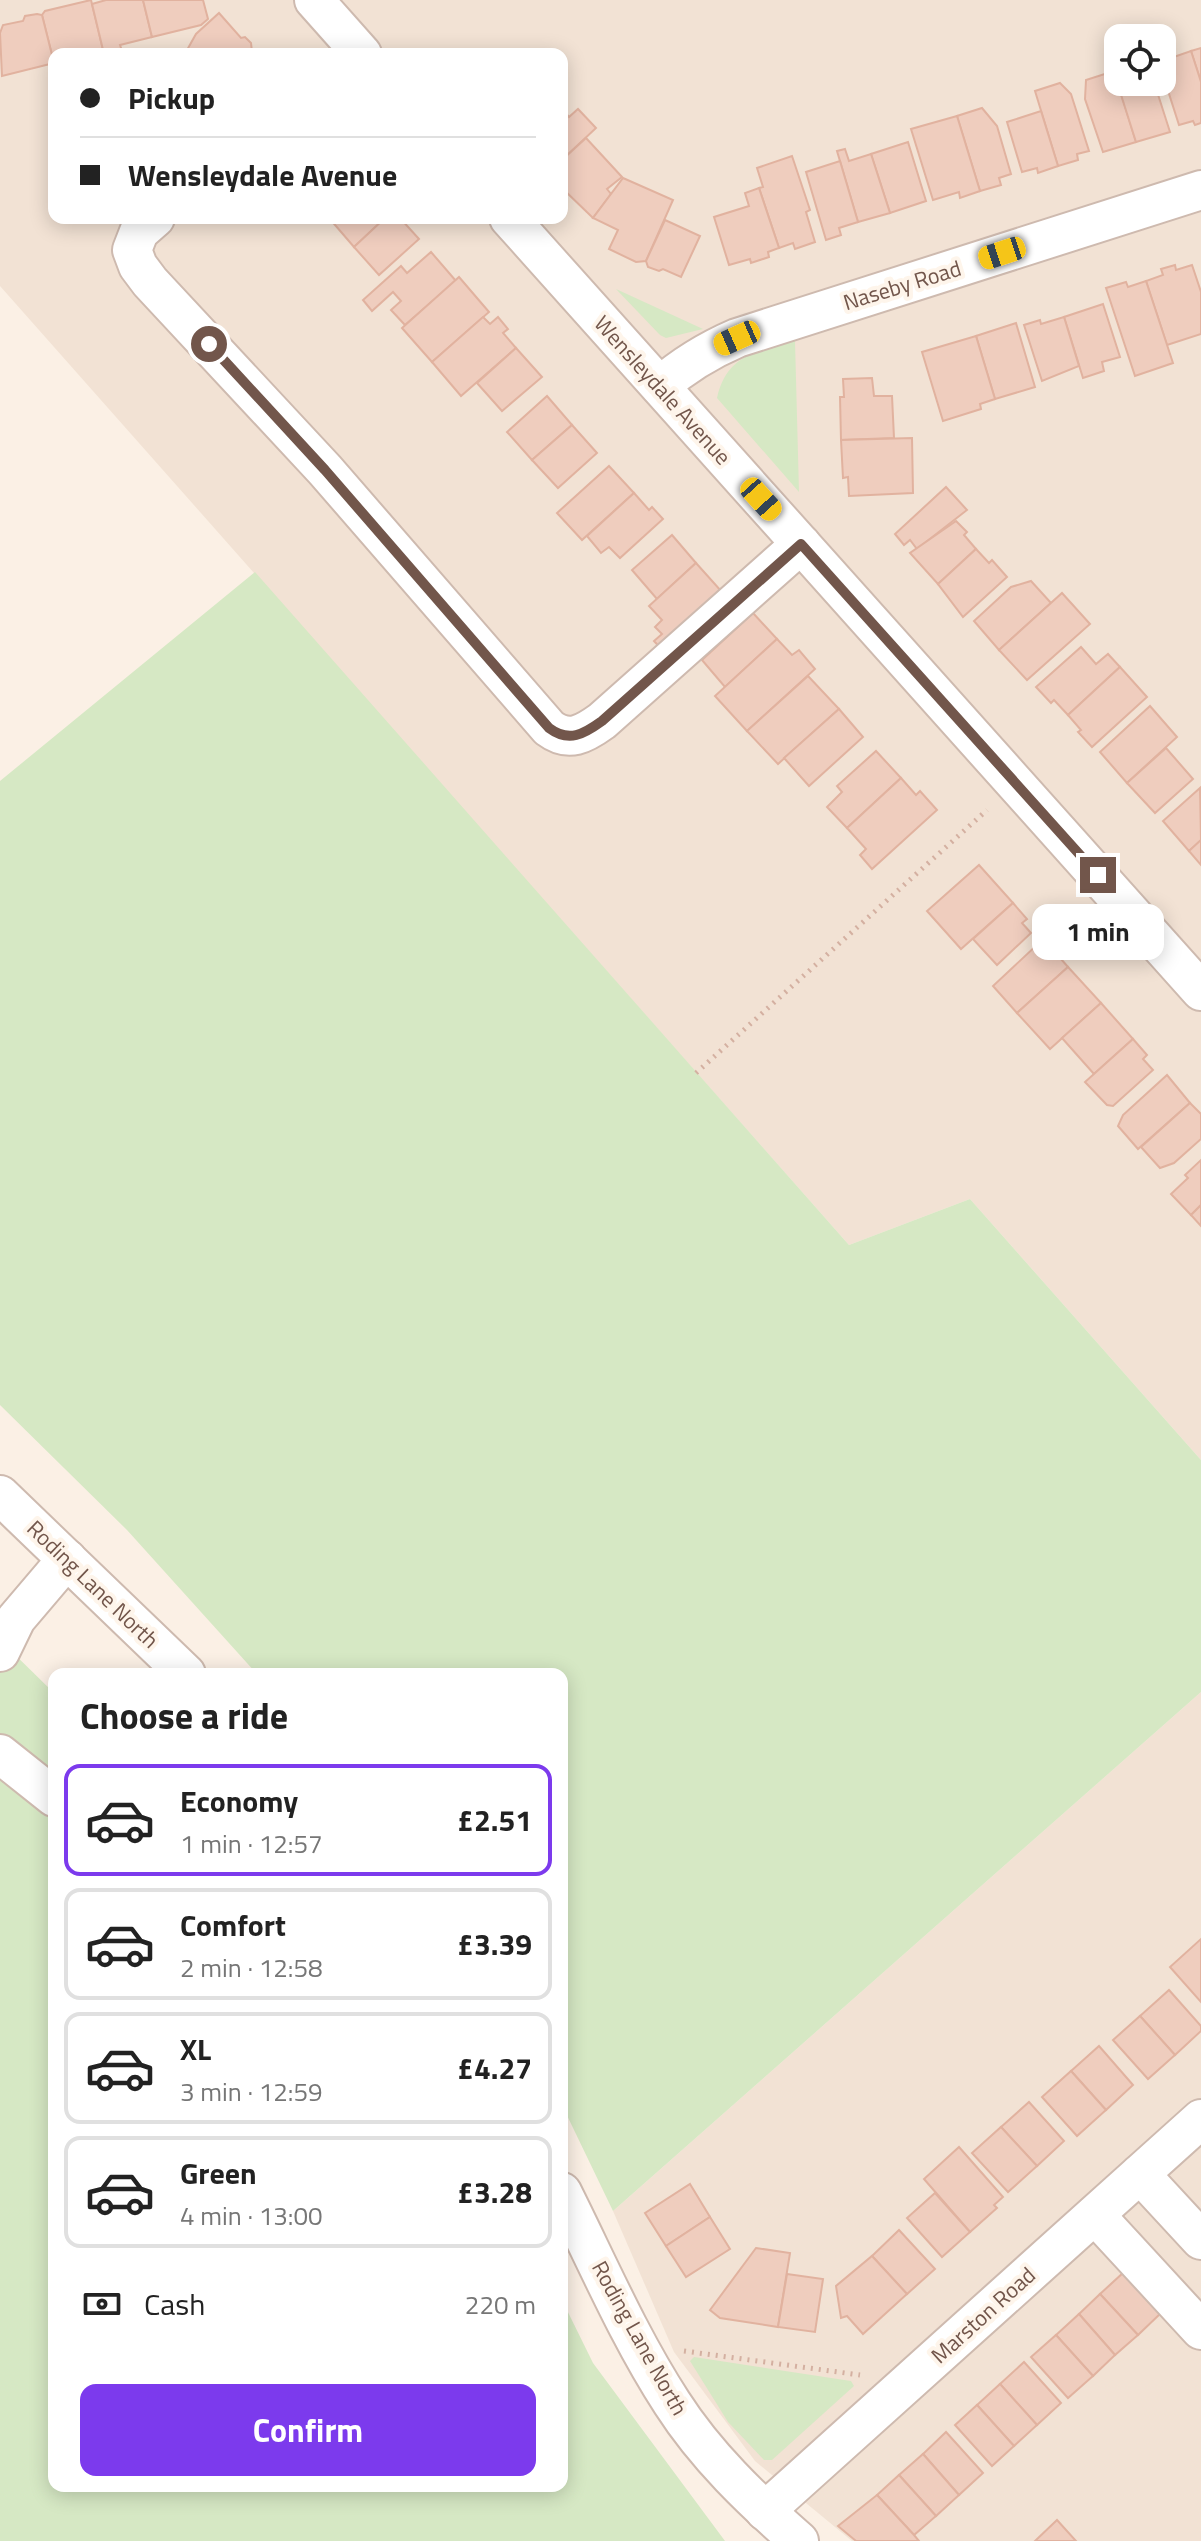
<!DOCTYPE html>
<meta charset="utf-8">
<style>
:root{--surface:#fff;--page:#f2f2f2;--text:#222;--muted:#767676;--line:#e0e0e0;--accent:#7c3aed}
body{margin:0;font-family:"Titillium Web",sans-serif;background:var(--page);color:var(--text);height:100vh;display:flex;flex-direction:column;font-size:30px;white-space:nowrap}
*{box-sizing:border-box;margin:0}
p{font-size:26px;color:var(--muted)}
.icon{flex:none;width:44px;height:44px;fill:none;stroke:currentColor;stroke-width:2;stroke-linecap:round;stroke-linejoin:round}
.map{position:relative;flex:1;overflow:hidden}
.sheet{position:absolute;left:48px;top:1668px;width:520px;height:824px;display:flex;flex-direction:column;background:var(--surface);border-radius:16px;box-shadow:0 4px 20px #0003}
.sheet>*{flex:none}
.top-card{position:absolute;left:48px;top:48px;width:520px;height:176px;border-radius:16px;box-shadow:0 4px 20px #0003;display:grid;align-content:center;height:176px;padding:0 32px;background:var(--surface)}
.controls{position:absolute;left:1104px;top:24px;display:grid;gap:16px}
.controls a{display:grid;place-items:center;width:72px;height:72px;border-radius:16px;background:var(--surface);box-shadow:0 4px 20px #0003;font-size:40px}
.end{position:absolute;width:36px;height:36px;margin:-18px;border:10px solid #72564b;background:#fff;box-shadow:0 0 0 4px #fff}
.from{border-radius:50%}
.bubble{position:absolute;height:56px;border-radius:16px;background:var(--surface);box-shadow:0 4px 20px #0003;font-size:26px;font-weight:700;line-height:56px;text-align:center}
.car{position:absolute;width:24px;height:48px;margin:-24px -12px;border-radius:10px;box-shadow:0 0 6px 2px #0007;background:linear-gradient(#f5c518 24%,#345 0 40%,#f5c518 0 76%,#345 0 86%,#f5c518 0)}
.top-card b{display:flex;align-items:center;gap:28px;height:76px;font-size:30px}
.top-card b+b{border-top:2px solid var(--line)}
.top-card i{width:20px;height:20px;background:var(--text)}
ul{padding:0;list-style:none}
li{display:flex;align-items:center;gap:24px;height:112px;margin:0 16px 12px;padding:0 16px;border:4px solid var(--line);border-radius:16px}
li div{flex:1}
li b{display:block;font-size:30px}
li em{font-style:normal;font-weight:700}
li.selected{border-color:var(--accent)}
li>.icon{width:72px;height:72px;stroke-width:1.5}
h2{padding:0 32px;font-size:36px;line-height:96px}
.pay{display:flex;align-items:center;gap:20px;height:88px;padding:0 32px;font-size:30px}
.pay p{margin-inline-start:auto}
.cta{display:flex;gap:16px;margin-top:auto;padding:16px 32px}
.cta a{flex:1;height:92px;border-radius:16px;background:var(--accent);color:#fff;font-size:32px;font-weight:700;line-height:92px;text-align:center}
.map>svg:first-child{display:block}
.residential{fill:#f2e2d4;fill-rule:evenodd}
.green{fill:#d6e8c4}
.building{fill:#efcdbe;stroke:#e1b29f;stroke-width:2}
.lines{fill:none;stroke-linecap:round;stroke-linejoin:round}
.minor-casing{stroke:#cebaaf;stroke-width:42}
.path{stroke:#d4b0a1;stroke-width:5;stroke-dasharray:2 6;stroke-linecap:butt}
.minor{stroke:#fff;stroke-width:38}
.route{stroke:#72564b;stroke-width:10}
.labels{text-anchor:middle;stroke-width:8;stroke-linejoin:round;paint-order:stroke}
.street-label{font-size:22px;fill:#72564b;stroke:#fef5eb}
</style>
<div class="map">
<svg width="1201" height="2541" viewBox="0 0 1201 2541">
<rect width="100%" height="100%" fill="#fbf0e5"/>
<g class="residential">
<path d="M0,0H1201V1460L970,1199L849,1245L0,286ZM1118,38H1162V82H1118ZM54,54H562V218H54Z"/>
<polygon points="1201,1692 1201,2541 852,2541 755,2461 674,2352 613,2211"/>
</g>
<g class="green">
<polygon points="616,289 703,329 666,338 660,335"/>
<path d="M795,341L799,492L717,398C727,354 757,352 795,341Z"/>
<polygon points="255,572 849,1245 970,1199 1201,1460 1201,1692 613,2211 562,2105 562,1674 257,1674 127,1530 0,1405 0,781"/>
<polygon points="0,1640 54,1693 54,2486 562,2486 562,2300 593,2363 725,2541 0,2541"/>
<polygon points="694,2357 851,2381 854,2386 772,2460 764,2460 728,2422 690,2361"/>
</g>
<g class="building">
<polygon points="91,0 104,54 54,54 54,63 42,15 45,11"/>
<polygon points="106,0 143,0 152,37 120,45 123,54 104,54 92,4"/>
<polygon points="143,0 203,0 208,19 201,25 152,37"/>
<polygon points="219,13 241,38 245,37 251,43 252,52 250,54 191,54 187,50 196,34"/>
<polygon points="37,14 42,15 54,63 2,76 0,33 3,25 23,21 25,16"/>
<polygon points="1201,48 1201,82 1191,51"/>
<polygon points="1191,51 1201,82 1201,123 1195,125 1193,121 1179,125 1164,78 1165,60"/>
<polygon points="1114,71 1136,142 1103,152 1085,99 1086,80"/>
<polygon points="1117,82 1154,82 1170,132 1136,142"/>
<polygon points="1060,83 1071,94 1089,151 1077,154 1078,160 1058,166 1035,91"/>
<polygon points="982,108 997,126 1011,174 999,178 1001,185 980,191 957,116"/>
<polygon points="562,109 569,117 578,109 596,128 562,160"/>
<polygon points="1041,111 1058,166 1038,173 1037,168 1022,172 1007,122"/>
<polygon points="957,116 980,191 960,198 959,192 933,200 911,129"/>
<polygon points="586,138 622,177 607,189 611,194 593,218 562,188 562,160"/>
<polygon points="908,142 926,201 890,213 871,154"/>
<polygon points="845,149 849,161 871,154 890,213 858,222 837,151"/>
<polygon points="792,156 810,210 806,212 815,242 795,249 793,243 779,248 759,188 763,187 757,168"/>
<polygon points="840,161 858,222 839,228 841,235 826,240 806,172"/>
<polygon points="623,178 673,200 646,261 636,262 609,249 618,230 593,218"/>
<polygon points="759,188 779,248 768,252 769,257 751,263 750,259 729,265 714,217 749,206 745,193"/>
<polygon points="329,218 385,218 354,247"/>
<polygon points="385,218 400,218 419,239 379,275 354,247"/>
<polygon points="665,220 700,236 681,277 663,269 659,271 648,267 646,261"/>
<polygon points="431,252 456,281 405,325 391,310 401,301 393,292 372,311 363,300 401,266 407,273"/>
<polygon points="1175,265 1176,270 1192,265 1201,292 1201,334 1167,345 1146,281 1163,275 1161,269"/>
<polygon points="459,277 489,312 432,362 402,328"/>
<polygon points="1146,281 1173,363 1135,376 1106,288 1126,282 1128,287"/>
<polygon points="1103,304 1120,357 1102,362 1104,371 1083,378 1064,317"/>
<polygon points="483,317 490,324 498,317 508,329 503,333 516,348 461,396 432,362"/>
<polygon points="1064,317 1079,366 1042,381 1024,325 1040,320 1041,324"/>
<polygon points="1016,323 1035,387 995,399 976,336"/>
<polygon points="976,336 995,399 980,404 981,409 943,421 922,352"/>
<polygon points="516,348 542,377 502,411 477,383"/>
<polygon points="872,378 874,396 892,396 894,438 841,440 840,397 844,397 843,379"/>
<polygon points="547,396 572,425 532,460 507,432"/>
<polygon points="572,425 597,453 558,488 532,460"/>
<polygon points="912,438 913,493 849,496 848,477 843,478 841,440"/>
<polygon points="609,466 634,493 582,540 557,513"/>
<polygon points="946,487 967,510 917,549 910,540 904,545 895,534"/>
<polygon points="634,493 649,510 652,507 663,519 620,558 609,547 601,553 587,536"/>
<polygon points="956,521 967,532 964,535 976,549 938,584 910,553"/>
<polygon points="672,535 696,563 657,599 632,570"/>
<polygon points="976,549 989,563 992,560 1007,577 963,617 938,584"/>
<polygon points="696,563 722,592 666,654 654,641 662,634 655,627 662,620 649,606"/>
<polygon points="1031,581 1051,603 999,650 974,621 1011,587"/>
<polygon points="1062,593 1090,624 1027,680 999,650"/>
<polygon points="753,613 777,639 725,687 702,660"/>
<polygon points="777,639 792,655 799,650 815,669 747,731 715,696"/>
<polygon points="1081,647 1096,664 1108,654 1120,667 1068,715 1054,700 1051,703 1036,687"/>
<polygon points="1120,667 1147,697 1092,747 1078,732 1081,730 1068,715"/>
<polygon points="808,676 839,709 778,764 747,731"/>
<polygon points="1150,706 1177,737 1127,783 1100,752"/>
<polygon points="839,709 863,737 809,786 784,758"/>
<polygon points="1166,748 1193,779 1155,813 1127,783"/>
<polygon points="876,751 901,778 847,828 827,807 842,792 837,786"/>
<polygon points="901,778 916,795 920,791 937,810 872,869 860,855 866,849 847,828"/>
<polygon points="1200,788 1201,840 1189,851 1163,821"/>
<polygon points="1201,840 1201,865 1189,851"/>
<polygon points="979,865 1013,903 961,949 927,911"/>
<polygon points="1013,903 1027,919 1022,923 1031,933 997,965 973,939"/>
<polygon points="1039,943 1049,955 1054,951 1068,967 1017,1013 993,986"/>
<polygon points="1068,967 1101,1003 1050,1049 1017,1013"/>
<polygon points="1101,1003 1133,1039 1094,1074 1062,1038"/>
<polygon points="1133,1039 1147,1055 1143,1059 1153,1070 1113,1106 1107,1105 1085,1082"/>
<polygon points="1167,1075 1190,1103 1138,1149 1118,1126 1123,1115"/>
<polygon points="1190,1103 1201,1114 1201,1139 1174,1163 1160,1168 1141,1147"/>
<polygon points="1201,1160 1201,1205 1191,1215 1171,1194 1188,1178 1185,1175"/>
<polygon points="1201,1205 1201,1226 1191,1215"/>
<polygon points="1201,1939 1201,2002 1170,1967"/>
<polygon points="1169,1990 1201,2026 1201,2031 1175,2055 1140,2016"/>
<polygon points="1140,2016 1175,2055 1148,2079 1113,2040"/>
<polygon points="1099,2046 1133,2085 1106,2110 1071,2071"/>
<polygon points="1071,2071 1106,2110 1077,2136 1042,2097"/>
<polygon points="1029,2102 1064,2141 1037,2166 1001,2127"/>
<polygon points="1001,2127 1037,2166 1008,2192 972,2153"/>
<polygon points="959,2147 1003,2197 994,2205 997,2208 970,2232 924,2179"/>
<polygon points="690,2184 710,2217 666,2246 645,2213"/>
<polygon points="935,2193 970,2232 942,2257 907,2218"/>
<polygon points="710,2217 730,2249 686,2277 666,2246"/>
<polygon points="899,2230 935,2269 907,2294 872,2256"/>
<polygon points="756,2248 790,2253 778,2327 720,2318 710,2310"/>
<polygon points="872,2256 907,2294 863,2334 847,2316 841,2318 836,2286"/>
<polygon points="1124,2272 1161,2313 1138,2335 1100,2294"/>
<polygon points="787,2274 823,2279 815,2332 778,2327"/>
<polygon points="1100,2294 1138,2335 1115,2355 1079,2314"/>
<polygon points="1079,2314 1115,2355 1093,2376 1056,2335"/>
<polygon points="1056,2335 1093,2376 1068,2398 1031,2357"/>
<polygon points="1024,2362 1061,2403 1037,2425 1000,2384"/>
<polygon points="1000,2384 1037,2425 1014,2446 977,2405"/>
<polygon points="977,2405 1014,2446 992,2466 955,2425"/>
<polygon points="946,2432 983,2473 959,2495 923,2454"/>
<polygon points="923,2454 959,2495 936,2516 899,2475"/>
<polygon points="899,2475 936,2516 914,2535 877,2495"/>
<polygon points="877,2495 914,2535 919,2541 856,2541 838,2526"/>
<polygon points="1057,2520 1076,2541 1035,2541"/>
</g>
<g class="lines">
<defs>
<g id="minor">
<polyline points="314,0 362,54"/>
<path d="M155,218L139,232L132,250L138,266L150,282L325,470L549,728C569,743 584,734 602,721L801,544"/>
<polyline points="509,218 1201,991"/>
<path d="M660,386C684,365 707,351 737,338L1201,190"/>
<polyline points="0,1495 186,1674"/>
<polyline points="0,1652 16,1619 67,1559"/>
<polyline points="0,1754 54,1797"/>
<polyline points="1140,2174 1201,2240"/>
<path d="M562,2192C597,2262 629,2337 672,2403C706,2456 752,2500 799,2541"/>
<polyline points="1095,2215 1201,2330"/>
<polyline points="765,2511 1201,2119"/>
</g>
</defs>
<use href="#minor" class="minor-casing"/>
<g class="path">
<polyline points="696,1073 987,810"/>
<polyline points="684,2351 860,2375"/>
</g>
<use href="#minor" class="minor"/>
</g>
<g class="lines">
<path class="route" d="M209,344L325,470L549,728C569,743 584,734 602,721L801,544L1098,875"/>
</g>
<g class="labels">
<g class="street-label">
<text transform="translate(902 285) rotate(-17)" y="8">Naseby Road</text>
<text transform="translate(663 390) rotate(48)" y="8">Wensleydale Avenue</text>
<text transform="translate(93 1584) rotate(44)" y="8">Roding Lane North</text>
<text transform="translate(983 2315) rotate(-42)" y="8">Marston Road</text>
<text transform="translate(640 2338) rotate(61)" y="8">Roding Lane North</text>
</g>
</g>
</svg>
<div class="controls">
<a><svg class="icon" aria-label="locate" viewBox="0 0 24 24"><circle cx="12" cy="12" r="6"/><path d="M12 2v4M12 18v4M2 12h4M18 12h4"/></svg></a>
</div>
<i class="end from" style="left:209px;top:344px"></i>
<i class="end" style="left:1098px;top:875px"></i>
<div class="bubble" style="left:1032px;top:904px;width:132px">1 min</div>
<i class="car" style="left:1002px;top:253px;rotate:252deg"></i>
<i class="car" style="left:737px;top:338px;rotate:246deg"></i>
<i class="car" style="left:761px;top:499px;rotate:138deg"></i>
<div class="top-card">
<b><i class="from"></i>Pickup</b>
<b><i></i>Wensleydale Avenue</b>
</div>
<section class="sheet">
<h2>Choose a ride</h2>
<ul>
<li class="selected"><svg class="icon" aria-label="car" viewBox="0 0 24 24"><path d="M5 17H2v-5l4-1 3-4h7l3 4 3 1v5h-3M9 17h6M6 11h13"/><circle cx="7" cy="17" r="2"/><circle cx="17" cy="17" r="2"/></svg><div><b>Economy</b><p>1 min · 12:57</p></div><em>£2.51</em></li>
<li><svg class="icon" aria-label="car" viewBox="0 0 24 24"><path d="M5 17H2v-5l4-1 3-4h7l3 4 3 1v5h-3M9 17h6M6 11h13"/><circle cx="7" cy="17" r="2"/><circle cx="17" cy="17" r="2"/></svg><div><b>Comfort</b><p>2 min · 12:58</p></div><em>£3.39</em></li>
<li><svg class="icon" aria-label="car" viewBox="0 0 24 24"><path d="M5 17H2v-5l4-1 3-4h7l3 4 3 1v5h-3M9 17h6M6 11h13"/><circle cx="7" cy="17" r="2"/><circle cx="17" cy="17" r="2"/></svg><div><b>XL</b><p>3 min · 12:59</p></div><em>£4.27</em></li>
<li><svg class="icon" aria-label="car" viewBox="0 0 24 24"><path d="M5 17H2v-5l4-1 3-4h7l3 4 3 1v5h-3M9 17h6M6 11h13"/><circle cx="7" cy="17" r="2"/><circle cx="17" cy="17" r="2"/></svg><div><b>Green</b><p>4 min · 13:00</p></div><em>£3.28</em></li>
</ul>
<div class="pay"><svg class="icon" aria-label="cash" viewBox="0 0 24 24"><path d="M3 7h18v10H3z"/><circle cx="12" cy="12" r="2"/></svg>Cash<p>220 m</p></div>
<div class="cta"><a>Confirm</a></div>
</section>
</div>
